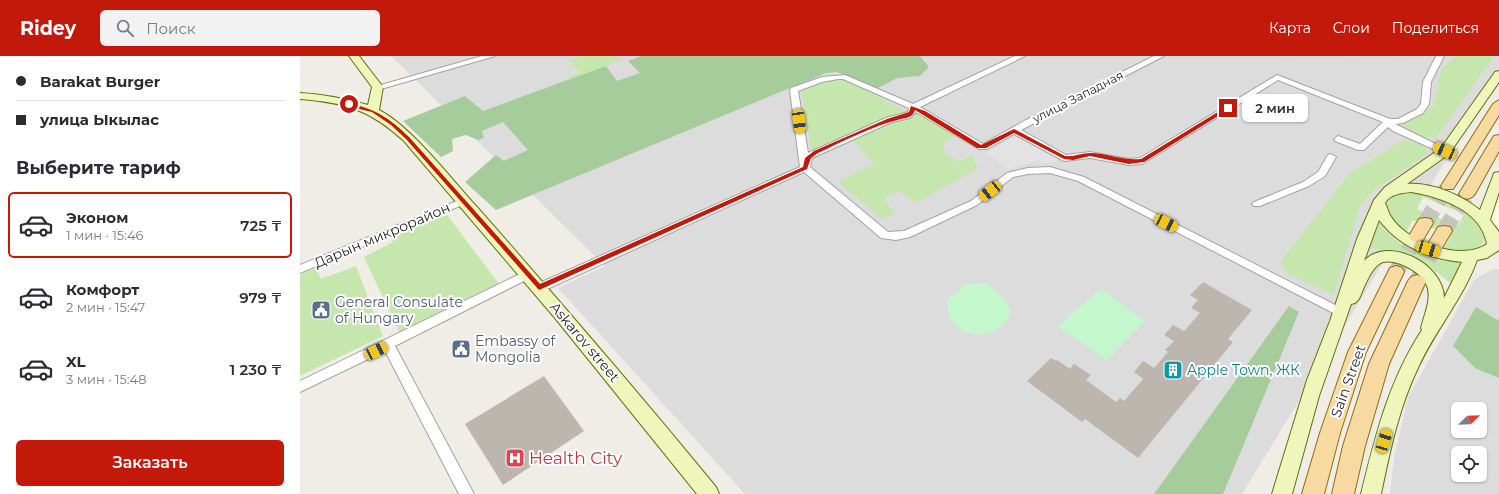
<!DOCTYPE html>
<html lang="ru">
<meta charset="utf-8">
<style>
:root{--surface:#fff;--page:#f2f2f3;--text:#2b2b33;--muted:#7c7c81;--line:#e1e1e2;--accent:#c3190a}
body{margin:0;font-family:Montserrat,sans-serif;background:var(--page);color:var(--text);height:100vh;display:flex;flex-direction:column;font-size:15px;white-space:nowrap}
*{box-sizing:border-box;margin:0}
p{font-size:13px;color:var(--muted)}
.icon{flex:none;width:22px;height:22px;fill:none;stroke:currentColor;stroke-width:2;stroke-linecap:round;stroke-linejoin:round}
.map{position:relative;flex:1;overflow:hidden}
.details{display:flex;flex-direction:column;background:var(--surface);width:300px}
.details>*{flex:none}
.top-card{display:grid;align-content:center;height:88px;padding:0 16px;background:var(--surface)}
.needle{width:26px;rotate:67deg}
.fabs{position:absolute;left:1151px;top:346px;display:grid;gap:8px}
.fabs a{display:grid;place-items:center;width:36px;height:36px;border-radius:6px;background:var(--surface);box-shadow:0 1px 3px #0004;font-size:20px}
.end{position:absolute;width:18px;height:18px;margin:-9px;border:5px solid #c3190a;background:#fff;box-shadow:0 0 0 2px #fff}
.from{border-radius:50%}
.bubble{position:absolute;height:28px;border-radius:6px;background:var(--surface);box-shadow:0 1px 3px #0004;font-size:13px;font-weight:600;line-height:28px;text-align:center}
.car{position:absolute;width:12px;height:24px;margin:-12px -6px;border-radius:5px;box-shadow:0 0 3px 1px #0007;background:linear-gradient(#f5c518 24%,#345 0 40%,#f5c518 0 76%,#345 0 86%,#f5c518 0)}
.top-card b{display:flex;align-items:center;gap:14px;height:38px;font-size:15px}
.top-card b+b{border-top:1px solid var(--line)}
.top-card i{width:10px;height:10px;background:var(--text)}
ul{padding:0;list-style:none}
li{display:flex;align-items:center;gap:12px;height:66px;margin:0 8px 6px;padding:0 8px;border:2px solid transparent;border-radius:6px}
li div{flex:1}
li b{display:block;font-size:15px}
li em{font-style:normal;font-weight:600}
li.on{border-color:var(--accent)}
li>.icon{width:36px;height:36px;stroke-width:1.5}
h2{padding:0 16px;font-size:18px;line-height:48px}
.primary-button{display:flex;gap:8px;margin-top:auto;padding:8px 16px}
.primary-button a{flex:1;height:46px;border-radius:6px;background:var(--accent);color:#fff;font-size:16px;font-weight:600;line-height:46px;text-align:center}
header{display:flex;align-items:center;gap:24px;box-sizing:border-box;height:56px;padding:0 20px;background:var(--accent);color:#fff}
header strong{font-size:19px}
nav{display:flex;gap:22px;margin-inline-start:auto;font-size:14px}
.search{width:280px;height:36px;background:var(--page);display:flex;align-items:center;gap:10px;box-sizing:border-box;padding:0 14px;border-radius:6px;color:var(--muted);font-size:15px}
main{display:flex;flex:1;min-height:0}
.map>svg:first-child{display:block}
.residential{fill:#dddcdc;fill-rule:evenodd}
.education{fill:#fbfde0}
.grass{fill:#c5e7ae;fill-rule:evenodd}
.forest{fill:#a6cc9c}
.park{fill:#c5f7cd}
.parking{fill:#e3e3e3}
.building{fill:#bcb6af}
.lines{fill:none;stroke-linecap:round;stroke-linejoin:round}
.primary-tunnel{stroke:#c5c4bd;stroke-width:16;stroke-dasharray:16 8;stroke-linecap:butt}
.street-casing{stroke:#a3a3a3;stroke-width:2}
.secondary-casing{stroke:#5e710a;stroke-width:2}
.primary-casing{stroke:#926f08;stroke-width:2}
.street{fill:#fff;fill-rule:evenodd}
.secondary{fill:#eff6bc;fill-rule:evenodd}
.primary{fill:#f7d9a2;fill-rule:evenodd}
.route{fill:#c3190a}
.labels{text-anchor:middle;stroke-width:4;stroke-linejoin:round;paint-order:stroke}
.far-street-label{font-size:12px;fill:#1f1f1f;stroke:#fff}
.street-label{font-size:14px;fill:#1f1f1f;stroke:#fff}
.service-label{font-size:14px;fill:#4e5e75;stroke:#fff;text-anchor:start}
.culture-label{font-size:14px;fill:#0d838f;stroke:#fff;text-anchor:start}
.near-health-label{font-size:17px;fill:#be3a42;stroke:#fff;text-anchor:start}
</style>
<header>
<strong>Ridey</strong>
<div class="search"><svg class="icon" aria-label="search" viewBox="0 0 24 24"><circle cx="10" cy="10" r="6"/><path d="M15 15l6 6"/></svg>Поиск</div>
<nav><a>Карта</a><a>Слои</a><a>Поделиться</a></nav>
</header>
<main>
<section class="details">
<div class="top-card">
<b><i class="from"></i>Barakat Burger</b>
<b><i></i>улица Ыкылас</b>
</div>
<h2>Выберите тариф</h2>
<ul>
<li class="on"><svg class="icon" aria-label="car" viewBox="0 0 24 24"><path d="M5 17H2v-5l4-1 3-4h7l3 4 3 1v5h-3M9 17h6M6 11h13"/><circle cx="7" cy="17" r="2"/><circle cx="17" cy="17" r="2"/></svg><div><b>Эконом</b><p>1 мин · 15:46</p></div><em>725 ₸</em></li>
<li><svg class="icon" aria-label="car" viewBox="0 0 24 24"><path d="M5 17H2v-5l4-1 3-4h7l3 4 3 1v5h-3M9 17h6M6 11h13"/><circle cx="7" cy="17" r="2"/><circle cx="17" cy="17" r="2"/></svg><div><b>Комфорт</b><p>2 мин · 15:47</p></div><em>979 ₸</em></li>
<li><svg class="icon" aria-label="car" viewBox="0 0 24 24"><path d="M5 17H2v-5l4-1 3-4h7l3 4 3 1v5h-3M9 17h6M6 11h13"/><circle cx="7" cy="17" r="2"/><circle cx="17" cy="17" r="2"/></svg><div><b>XL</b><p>3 мин · 15:48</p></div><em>1 230 ₸</em></li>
</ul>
<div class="primary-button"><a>Заказать</a></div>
</section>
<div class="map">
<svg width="1199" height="438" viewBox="0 0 1199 438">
<rect width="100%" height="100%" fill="#efede5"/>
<g class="residential">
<polygon points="91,0 1199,0 1199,17 942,438 445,438 258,232 305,210"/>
<path d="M1193,213H1199V438H1090L1094,401L1108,341L1174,224ZM1158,353H1180V375H1158ZM1158,397H1180V419H1158Z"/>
</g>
<polygon class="education" points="1199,120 1199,175 1190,168 1187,156"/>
<g class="grass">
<polygon points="283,0 314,0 322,4 268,24 266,22 280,16 268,4"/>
<polygon points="1155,0 1194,0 1137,81 1126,82 1100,71 1134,49 1141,14"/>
<polygon points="528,24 547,24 607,56 620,56 655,80 643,87 646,98 659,106 672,99 678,112 616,147 600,135 586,140 587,148 595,157 582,163 538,126 574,108 551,82 536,87 529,85 512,95 501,36"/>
<polygon points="1105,83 1123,90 1129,97 1074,134 1060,150 1034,239 988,218 981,205 1050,117"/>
<path d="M1122,137L1144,143L1173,160L1186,180C1184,189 1178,192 1169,194C1120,204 1041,132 1122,137ZM1123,141L1164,158L1158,170L1117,153ZM1113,164L1151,180L1145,191L1107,175Z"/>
<polygon points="144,155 200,229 100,278 64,201 93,186 89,178"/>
<path d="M1078,167C1097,190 1135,209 1165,206L1150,227C1121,201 1105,197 1067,191Z"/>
<polygon points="56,210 83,280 0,320 0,219 16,212 21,223"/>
</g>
<g class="forest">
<polygon points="341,0 620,0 629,11 620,20 597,22 578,32 537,16 526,17 196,154 165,126 196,99 204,105 228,94 203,66 182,75 184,82 178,84 166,79 152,83 153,95 141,101 103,65 165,40 183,55 306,10 317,25 340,17 328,5"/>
<polygon points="989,250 999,256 923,438 854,438"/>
<polygon points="1176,251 1199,265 1199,322 1175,312 1153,290"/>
</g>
<g class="park">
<path d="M667,228C673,228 680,227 685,228C690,229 695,234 698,237C731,260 687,292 660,272C649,264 647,256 648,243Z"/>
<polygon points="801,233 845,265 807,304 757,270"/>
</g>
<polygon class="parking" points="718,79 761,102 752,107 732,106 709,113 686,97"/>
<g class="building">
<polygon points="903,226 952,254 928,283 933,286 838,402 785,363 782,366 727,325 751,302 756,305 757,304 770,313 774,308 791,319 786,324 816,346 820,342 824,345 843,323 834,316 843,305 854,312 868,296 865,294 874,285 864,279 873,269 884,275 900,257 891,252 898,244 890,239"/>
<polygon points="244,320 284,375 203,429 165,368"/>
</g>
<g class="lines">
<g class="primary-tunnel">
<polyline points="1125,167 1148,130"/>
<polyline points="1144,175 1167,138"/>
<polyline points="1096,216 1117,180"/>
<polyline points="1117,225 1136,188"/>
</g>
<defs>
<g id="street">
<polygon points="182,0 195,0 81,33 74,31"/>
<path d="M715,0H725L620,51L683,88L726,64L854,0H864L721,74L766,99L790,96L829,103L840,102L977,19L1090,63H1098L1117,53L1121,48L1123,26L1136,0H1144L1131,26L1129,48L1123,57L1103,67L1095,68L1150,95L1148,97H1142L1093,75L1088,71L1064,94H1058L1035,85L1034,83L1038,80L1060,88L1083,66L978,24L842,108L829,109L790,102L764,105L714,78L687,93H679L616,56L610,62L592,66L512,102L510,111L588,176L604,175L671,145L707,117L728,112L750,111L784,121L1045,254L1047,257L1045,260L1041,261L778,125L750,117L728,118L713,121L677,149L610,181L596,184L581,182L504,116L243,235H235L233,232L235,229L500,111L490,34L491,32L522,21L545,19L613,48ZM538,23H543L609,52L608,56L586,62L508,97L498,35L522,26Z"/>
<polygon points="1031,98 1036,101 1025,120 1009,130 960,150 954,150 952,148 954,146 1003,126 1018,116 1028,99"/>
<polygon points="164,142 169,145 167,147 0,217 0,209"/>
<polygon points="228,214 233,218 232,221 95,290 174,438 159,438 85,295 0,336 0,325"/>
</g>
<g id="secondary">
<path d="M49,0H59L83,31L79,54C112,71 151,123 177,151C258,243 338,336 416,431L419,438H397L255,262L104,85C69,53 46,47 0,43V37C23,38 46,43 68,49L72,31Z"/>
<path d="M1199,15V26L1149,98L1107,128C1132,126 1161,139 1180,154L1193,120L1194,117L1199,116V136L1190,164L1199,176V194L1187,202L1177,204C1163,243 1135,274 1118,312C1099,351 1090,395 1081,438H1061C1075,381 1089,324 1122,274L1121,272C1124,259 1132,243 1127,230C1123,216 1091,199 1079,208C1069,216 1064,232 1059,243L1055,247L1051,248L1019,340L992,438H972L1007,324L1030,265L1057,183L1074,144L1085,131L1141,92L1195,16ZM1111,136C1141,141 1181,154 1187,188C1161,206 1105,186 1090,159C1088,155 1087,151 1085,147C1090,138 1102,137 1111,136ZM1079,164C1099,190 1129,203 1162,206L1144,242C1144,208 1088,179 1064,205Z"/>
</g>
<g id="primary">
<polygon points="1199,44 1199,59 1155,130 1153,133 1143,133 1141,130 1193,48"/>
<polygon points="1199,79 1199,95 1175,138 1172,141 1167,143 1162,141 1159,138 1192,83 1194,80"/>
<polygon points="1125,162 1131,163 1133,167 1123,184 1117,186 1111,184 1109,180 1119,163"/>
<polygon points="1144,170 1150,171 1152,175 1142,192 1136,194 1130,192 1128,188 1138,171"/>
<polygon points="1096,210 1102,212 1104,216 1066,296 1040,377 1024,438 1002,438 1020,377 1048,296 1090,212"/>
<polygon points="1117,219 1123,221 1126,225 1089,308 1065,390 1054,438 1032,438 1043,390 1069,308 1108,225 1111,221"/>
</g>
</defs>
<use href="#street" class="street-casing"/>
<use href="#secondary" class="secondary-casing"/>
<use href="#primary" class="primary-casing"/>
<use href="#street" class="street"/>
<use href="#secondary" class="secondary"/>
<use href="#primary" class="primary"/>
</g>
<path class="route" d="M49,47C77,54 88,61 109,81L240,228L503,111L505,102L514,95L587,63L609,56L611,50L625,55L681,89L714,73L765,100C774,101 782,97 790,97C808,97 823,105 841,103L926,51L931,52L844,106L829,108L790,100L773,104L764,103L714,77L686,92H677L615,54C613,61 607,62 601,63C572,70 544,85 518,97L511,102L507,113L239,234L106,83L91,69L72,56L47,50Z"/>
<defs>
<symbol id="civic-square" viewBox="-11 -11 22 22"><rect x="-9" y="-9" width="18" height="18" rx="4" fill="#5c6f8a" stroke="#fff"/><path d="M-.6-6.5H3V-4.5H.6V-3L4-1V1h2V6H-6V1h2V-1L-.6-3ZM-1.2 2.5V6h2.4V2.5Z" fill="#fff"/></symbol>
<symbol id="building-square" viewBox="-11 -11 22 22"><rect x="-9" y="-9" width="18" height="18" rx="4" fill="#0f9aa8" stroke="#fff"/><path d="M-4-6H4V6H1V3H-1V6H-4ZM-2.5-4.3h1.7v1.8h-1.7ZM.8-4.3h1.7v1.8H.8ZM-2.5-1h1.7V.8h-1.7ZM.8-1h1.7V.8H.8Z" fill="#fff"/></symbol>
<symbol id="hospital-square" viewBox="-11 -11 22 22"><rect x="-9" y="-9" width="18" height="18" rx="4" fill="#e0444e" stroke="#fff"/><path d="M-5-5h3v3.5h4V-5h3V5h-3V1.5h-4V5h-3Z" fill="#fff"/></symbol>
</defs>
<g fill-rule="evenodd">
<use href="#civic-square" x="10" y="243" width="22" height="22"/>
<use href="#civic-square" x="150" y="282" width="22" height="22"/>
<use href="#building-square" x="862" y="303" width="22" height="22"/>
<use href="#hospital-square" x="204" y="391" width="22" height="22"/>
</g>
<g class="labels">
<g class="far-street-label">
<text transform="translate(778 41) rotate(-27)" y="4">улица Западная</text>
</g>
<g class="street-label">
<text transform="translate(82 179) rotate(-23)" y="5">Дарын микрорайон</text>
<text transform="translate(285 286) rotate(50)" y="5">Askarov street</text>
<text transform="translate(1048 325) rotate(-70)" y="5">Sain Street</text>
</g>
<g class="service-label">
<text x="35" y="251">General Consulate<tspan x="35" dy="16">of Hungary</tspan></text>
<text x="175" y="290">Embassy of<tspan x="175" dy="16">Mongolia</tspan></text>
</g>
<g class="culture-label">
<text x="887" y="319">Apple Town, ЖК</text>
</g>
<g class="near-health-label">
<text x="229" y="408">Health City</text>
</g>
</g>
</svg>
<div class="fabs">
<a><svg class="needle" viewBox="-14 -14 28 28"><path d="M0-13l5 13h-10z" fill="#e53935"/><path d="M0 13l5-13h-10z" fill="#7c7c81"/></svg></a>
<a><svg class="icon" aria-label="locate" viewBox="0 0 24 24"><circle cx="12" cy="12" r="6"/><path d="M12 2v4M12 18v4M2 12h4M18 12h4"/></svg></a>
</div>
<i class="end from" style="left:49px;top:48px"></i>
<i class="end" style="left:928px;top:52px"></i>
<div class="bubble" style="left:942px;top:38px;width:66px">2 мин</div>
<i class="car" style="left:499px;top:65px;rotate:172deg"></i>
<i class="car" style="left:1145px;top:95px;rotate:294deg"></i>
<i class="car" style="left:690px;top:135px;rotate:232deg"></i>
<i class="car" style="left:866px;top:167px;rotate:117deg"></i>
<i class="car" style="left:1128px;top:193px;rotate:107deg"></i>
<i class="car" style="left:76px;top:295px;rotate:64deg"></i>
<i class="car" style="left:1084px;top:385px;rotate:17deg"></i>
</div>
</main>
